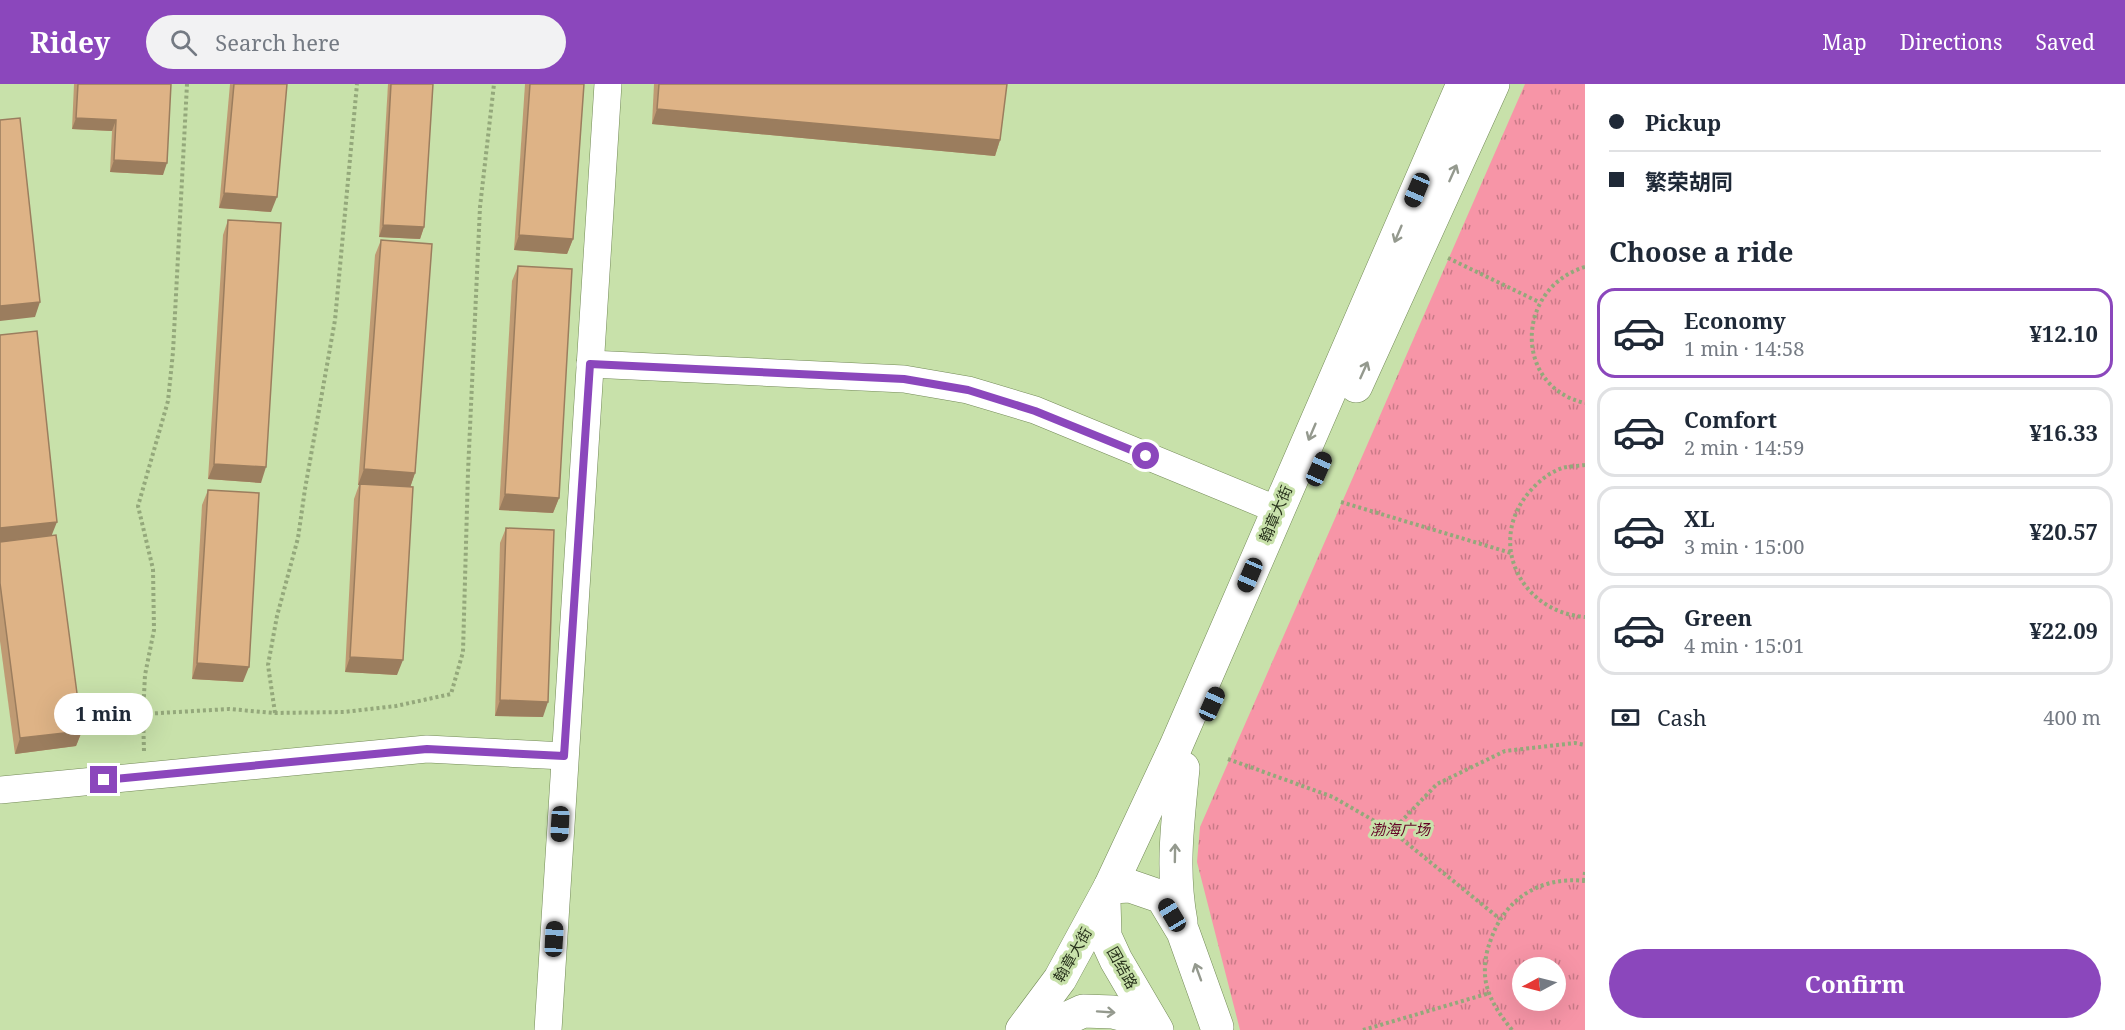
<!DOCTYPE html>
<meta charset="utf-8">
<style>
:root{--surface:#fff;--page:#f2f2f3;--text:#1f2937;--muted:#747a83;--line:#e0e1e3;--accent:#8b47bc}
body{margin:0;font-family:"Noto Serif","Noto Sans SC",serif;background:var(--page);color:var(--text);height:100vh;display:flex;flex-direction:column;font-size:22px;white-space:nowrap}
*{box-sizing:border-box;margin:0}
p{font-size:20px;color:var(--muted)}
.icon{flex:none;width:33px;height:33px;fill:none;stroke:currentColor;stroke-width:2;stroke-linecap:round;stroke-linejoin:round}
.map{position:relative;flex:1;overflow:hidden}
.drawer{display:flex;flex-direction:column;background:var(--surface);width:540px}
.drawer>*{flex:none}
.guide{display:grid;align-content:center;height:132px;padding:0 24px;background:var(--surface)}
.needle{width:39px;rotate:263deg}
.controls{position:absolute;left:1512px;top:873px;display:grid;gap:12px}
.controls a{display:grid;place-items:center;width:54px;height:54px;border-radius:50%;background:var(--surface);box-shadow:0 6px 24px #0002;font-size:30px}
.end{position:absolute;width:27px;height:27px;margin:-14px;border:8px solid #8b47bc;background:#fff;box-shadow:0 0 0 3px #fff}
.from{border-radius:50%}
.bubble{position:absolute;height:42px;border-radius:21px;background:var(--surface);box-shadow:0 6px 24px #0002;font-size:20px;font-weight:700;line-height:42px;text-align:center}
.car{position:absolute;width:18px;height:36px;margin:-18px -9px;border-radius:8px;box-shadow:0 0 4px 2px #0007;background:linear-gradient(#222 24%,#8ab4d8 0 40%,#222 0 76%,#8ab4d8 0 86%,#222 0)}
.guide b{display:flex;align-items:center;gap:21px;height:57px;font-size:22px}
.guide b+b{border-top:2px solid var(--line)}
.guide i{width:15px;height:15px;background:var(--text)}
ul{padding:0;list-style:none}
li{display:flex;align-items:center;gap:18px;height:90px;margin:0 12px 9px;padding:0 12px;border:3px solid var(--line);border-radius:18px}
li div{flex:1}
li b{display:block;font-size:22px}
li em{font-style:normal;font-weight:700}
li.selected{border-color:var(--accent)}
li>.icon{width:54px;height:54px;stroke-width:1.5}
h2{padding:0 24px;font-size:27px;line-height:72px}
.pay{display:flex;align-items:center;gap:15px;height:66px;padding:0 24px;font-size:22px}
.pay p{margin-inline-start:auto}
.primary-button{display:flex;gap:12px;margin-top:auto;padding:12px 24px}
.primary-button a{flex:1;height:69px;border-radius:36px;background:var(--accent);color:#fff;font-size:24px;font-weight:700;line-height:69px;text-align:center}
header{display:flex;align-items:center;gap:36px;box-sizing:border-box;height:84px;padding:0 30px;background:var(--accent);color:#fff}
header strong{font-size:28px}
nav{display:flex;gap:33px;margin-inline-start:auto;font-size:21px}
.search{width:420px;height:54px;background:var(--page);display:flex;align-items:center;gap:15px;box-sizing:border-box;padding:0 21px;border-radius:33px;color:var(--muted);font-size:22px}
main{display:flex;flex:1;min-height:0}
.map>svg:first-child{display:block}
.park{fill:url(#park-tufts);fill-rule:evenodd}
.lines{fill:none;stroke-linecap:round;stroke-linejoin:round}
.minor-casing{stroke:#738a57;stroke-width:28}
.secondary-casing{stroke:#738a57;stroke-width:34}
.primary-casing{stroke:#738a57;stroke-width:34}
.path{stroke:#94a87b;stroke-width:4;stroke-dasharray:3 3;stroke-linecap:butt}
.minor{stroke:#fff;stroke-width:27}
.secondary{stroke:#fff;stroke-width:33}
.primary{stroke:#fff;stroke-width:33}
.wall{fill:#bf9a73}
.shaded-wall{fill:#9b7d5e}
.building{fill:#deb386;stroke:#9b7d5e;stroke-width:1.5}
.oneway{stroke:#94998e}
.route{stroke:#8b47bc;stroke-width:8}
.labels{text-anchor:middle;stroke-width:6;stroke-linejoin:round;paint-order:stroke}
.street-label{font-size:15px;fill:#29331d;stroke:#c8e1aa}
.park-label{font-size:15px;font-style:italic;fill:#630025;stroke:#c8e1aa}
</style>
<header>
<strong>Ridey</strong>
<div class="search"><svg class="icon" aria-label="search" viewBox="0 0 24 24"><circle cx="10" cy="10" r="6"/><path d="M15 15l6 6"/></svg>Search here</div>
<nav><a>Map</a><a>Directions</a><a>Saved</a></nav>
</header>
<main>
<div class="map">
<svg width="1585" height="946" viewBox="0 0 1585 946">
<defs>
<pattern id="park-tufts" width="24" height="20" patternUnits="userSpaceOnUse" patternTransform="scale(1.5)"><rect width="24" height="20" fill="#f795a7"/><path d="M3 7l-1-3M5 7V3M7 7l1-3M15 17l-1-3M17 17v-4M19 17l1-3" fill="none" stroke="#c87a87"/></pattern>
</defs>
<rect width="100%" height="100%" fill="#c8e1aa"/>
<path class="park" d="M1525,0H1585V946H1240L1197,778L1200,743ZM1522,884H1556V916H1522Z"/>
<g class="lines">
<defs>
<g id="minor">
<polyline points="590,280 904,295 968,306 1035,326 1278,426"/>
<polyline points="0,706 427,665 564,672"/>
<polyline points="548,946 608,0"/>
</g>
<g id="secondary">
<polyline points="1104,817 1105,852 1116,876 1157,946"/>
<polyline points="1055,940 1083,927 1113,928 1140,935 1156,946"/>
</g>
<g id="primary">
<polyline points="1356,302 1493,0"/>
<polyline points="1110,803 1130,802 1162,813 1183,848 1217,943"/>
<path d="M1181,838C1171,785 1178,737 1183,684"/>
<polyline points="1022,946 1060,895 1110,803 1176,662 1463,0"/>
</g>
</defs>
<use href="#minor" class="minor-casing"/>
<use href="#secondary" class="secondary-casing"/>
<use href="#primary" class="primary-casing"/>
<g class="path">
<polyline points="1448,174 1539,218"/>
<path d="M1585,183C1515,204 1513,303 1585,319"/>
<path d="M1585,381C1578,382 1569,382 1562,384C1551,388 1540,396 1532,405C1485,455 1519,528 1585,533"/>
<polyline points="1341,418 1511,469"/>
<polyline points="275,629 268,581 277,532 298,454 305,405 335,236 357,0"/>
<polyline points="143,630 229,625 275,629 344,628 396,622 451,610 463,568 468,388 480,123 494,0"/>
<polyline points="144,667 143,630 145,591 154,546 153,485 138,422 168,317 173,268 187,0"/>
<polyline points="1228,675 1333,713 1392,747 1500,835"/>
<polyline points="1392,747 1437,700 1505,667 1575,659 1585,661"/>
<polyline points="1584,797 1585,788"/>
<polyline points="1363,946 1490,909"/>
<path d="M1512,946C1501,932 1492,920 1487,903C1483,889 1485,871 1490,858C1504,815 1540,792 1585,797"/>
</g>
<use href="#minor" class="minor"/>
<use href="#secondary" class="secondary"/>
<use href="#primary" class="primary"/>
</g>
<g class="wall">
<polygon points="74,0 171,0 163,91 110,88 112,47 72,45"/>
<polygon points="230,0 287,0 271,128 219,124"/>
<polygon points="388,0 433,0 424,143 420,155 379,153"/>
<polygon points="525,0 584,0 573,155 567,170 514,166"/>
<polygon points="654,0 1007,0 1000,56 995,72 652,40"/>
<polygon points="228,136 261,399 208,395 223,151"/>
<polygon points="381,156 415,389 410,403 397,591 345,588 354,415 359,401 358,401 375,171"/>
<polygon points="518,182 559,414 553,429 499,426 512,197"/>
<polygon points="0,251 52,451 82,647 76,662 15,670 0,557"/>
<polygon points="208,406 243,598 192,595 202,421"/>
<polygon points="506,444 543,633 495,632 500,459"/>
</g>
<g class="shaded-wall">
<polygon points="657,25 1000,56 995,72 652,40"/>
<polygon points="76,34 116,36 112,47 72,45"/>
<polygon points="114,76 167,79 163,91 110,88"/>
<polygon points="224,109 277,113 271,128 219,124"/>
<polygon points="383,141 424,143 420,155 379,153"/>
<polygon points="519,151 573,155 567,170 514,166"/>
<polygon points="40,218 35,233 0,237 0,222"/>
<polygon points="214,380 266,383 261,399 208,395"/>
<polygon points="364,385 415,389 410,404 358,401"/>
<polygon points="505,410 559,414 553,429 499,426"/>
<polygon points="57,438 51,453 0,459 0,444"/>
<polygon points="350,573 403,576 397,591 345,588"/>
<polygon points="197,579 249,583 243,598 192,595"/>
<polygon points="500,616 548,618 543,633 495,632"/>
<polygon points="82,647 76,662 15,670 20,654"/>
</g>
<g class="building">
<polygon points="78,0 171,0 167,79 114,76 116,36 76,34"/>
<polygon points="234,0 287,0 277,113 224,109"/>
<polygon points="391,0 433,0 424,143 383,141"/>
<polygon points="530,0 584,0 573,155 519,151"/>
<polygon points="659,0 1007,0 1000,56 657,25"/>
<polygon points="20,34 40,218 0,222 0,36"/>
<polygon points="228,136 281,139 266,383 214,380"/>
<polygon points="381,156 432,160 415,389 364,385"/>
<polygon points="518,182 572,185 559,414 505,410"/>
<polygon points="37,247 57,438 0,444 0,251"/>
<polygon points="360,400 413,403 403,576 350,573"/>
<polygon points="208,406 259,409 249,583 197,579"/>
<polygon points="506,444 554,446 548,618 500,616"/>
<polygon points="56,451 82,647 20,654 0,499 0,458"/>
</g>
<defs><path id="oneway-shaft" d="M-6 0H5M1.5-3L5.5 0L1.5 3" fill="none" stroke-width="1.6" stroke-linecap="round" stroke-linejoin="round" transform="scale(1.5)"/></defs>
<g class="oneway">
<use href="#oneway-shaft" transform="translate(1453 89) rotate(-66)"/>
<use href="#oneway-shaft" transform="translate(1398 150) rotate(113)"/>
<use href="#oneway-shaft" transform="translate(1364 286) rotate(-66)"/>
<use href="#oneway-shaft" transform="translate(1312 348) rotate(113)"/>
<use href="#oneway-shaft" transform="translate(1175 769) rotate(-89)"/>
<use href="#oneway-shaft" transform="translate(1198 888) rotate(-110)"/>
<use href="#oneway-shaft" transform="translate(1106 928) rotate(4)"/>
</g>
<g class="lines">
<polyline class="route" points="104,696 427,665 564,672 590,280 904,295 968,306 1035,327 1146,372"/>
</g>
<g class="labels">
<g class="street-label">
<text transform="translate(1276 430) rotate(-67)" y="5">翰章大街</text>
<text transform="translate(1073 871) rotate(-60)" y="5">翰章大街</text>
<text transform="translate(1122 884) rotate(61)" y="5">团结路</text>
</g>
<g class="park-label">
<text x="1400" y="751">渤海广场</text>
</g>
</g>
</svg>
<div class="controls">
<a><svg class="needle" viewBox="-14 -14 28 28"><path d="M0-13l5 13h-10z" fill="#e53935"/><path d="M0 13l5-13h-10z" fill="#747a83"/></svg></a>
</div>
<i class="end from" style="left:1146px;top:372px"></i>
<i class="end" style="left:104px;top:696px"></i>
<div class="bubble" style="left:54px;top:609px;width:99px">1 min</div>
<i class="car" style="left:1417px;top:106px;rotate:203deg"></i>
<i class="car" style="left:1319px;top:385px;rotate:24deg"></i>
<i class="car" style="left:1250px;top:491px;rotate:203deg"></i>
<i class="car" style="left:1212px;top:620px;rotate:24deg"></i>
<i class="car" style="left:560px;top:740px;rotate:183deg"></i>
<i class="car" style="left:1172px;top:831px;rotate:329deg"></i>
<i class="car" style="left:554px;top:855px;rotate:3deg"></i>
</div>
<section class="drawer">
<div class="guide">
<b><i class="from"></i>Pickup</b>
<b><i></i>繁荣胡同</b>
</div>
<h2>Choose a ride</h2>
<ul>
<li class="selected"><svg class="icon" aria-label="car" viewBox="0 0 24 24"><path d="M5 17H2v-5l4-1 3-4h7l3 4 3 1v5h-3M9 17h6M6 11h13"/><circle cx="7" cy="17" r="2"/><circle cx="17" cy="17" r="2"/></svg><div><b>Economy</b><p>1 min · 14:58</p></div><em>¥12.10</em></li>
<li><svg class="icon" aria-label="car" viewBox="0 0 24 24"><path d="M5 17H2v-5l4-1 3-4h7l3 4 3 1v5h-3M9 17h6M6 11h13"/><circle cx="7" cy="17" r="2"/><circle cx="17" cy="17" r="2"/></svg><div><b>Comfort</b><p>2 min · 14:59</p></div><em>¥16.33</em></li>
<li><svg class="icon" aria-label="car" viewBox="0 0 24 24"><path d="M5 17H2v-5l4-1 3-4h7l3 4 3 1v5h-3M9 17h6M6 11h13"/><circle cx="7" cy="17" r="2"/><circle cx="17" cy="17" r="2"/></svg><div><b>XL</b><p>3 min · 15:00</p></div><em>¥20.57</em></li>
<li><svg class="icon" aria-label="car" viewBox="0 0 24 24"><path d="M5 17H2v-5l4-1 3-4h7l3 4 3 1v5h-3M9 17h6M6 11h13"/><circle cx="7" cy="17" r="2"/><circle cx="17" cy="17" r="2"/></svg><div><b>Green</b><p>4 min · 15:01</p></div><em>¥22.09</em></li>
</ul>
<div class="pay"><svg class="icon" aria-label="cash" viewBox="0 0 24 24"><path d="M3 7h18v10H3z"/><circle cx="12" cy="12" r="2"/></svg>Cash<p>400 m</p></div>
<div class="primary-button"><a>Confirm</a></div>
</section>
</main>
